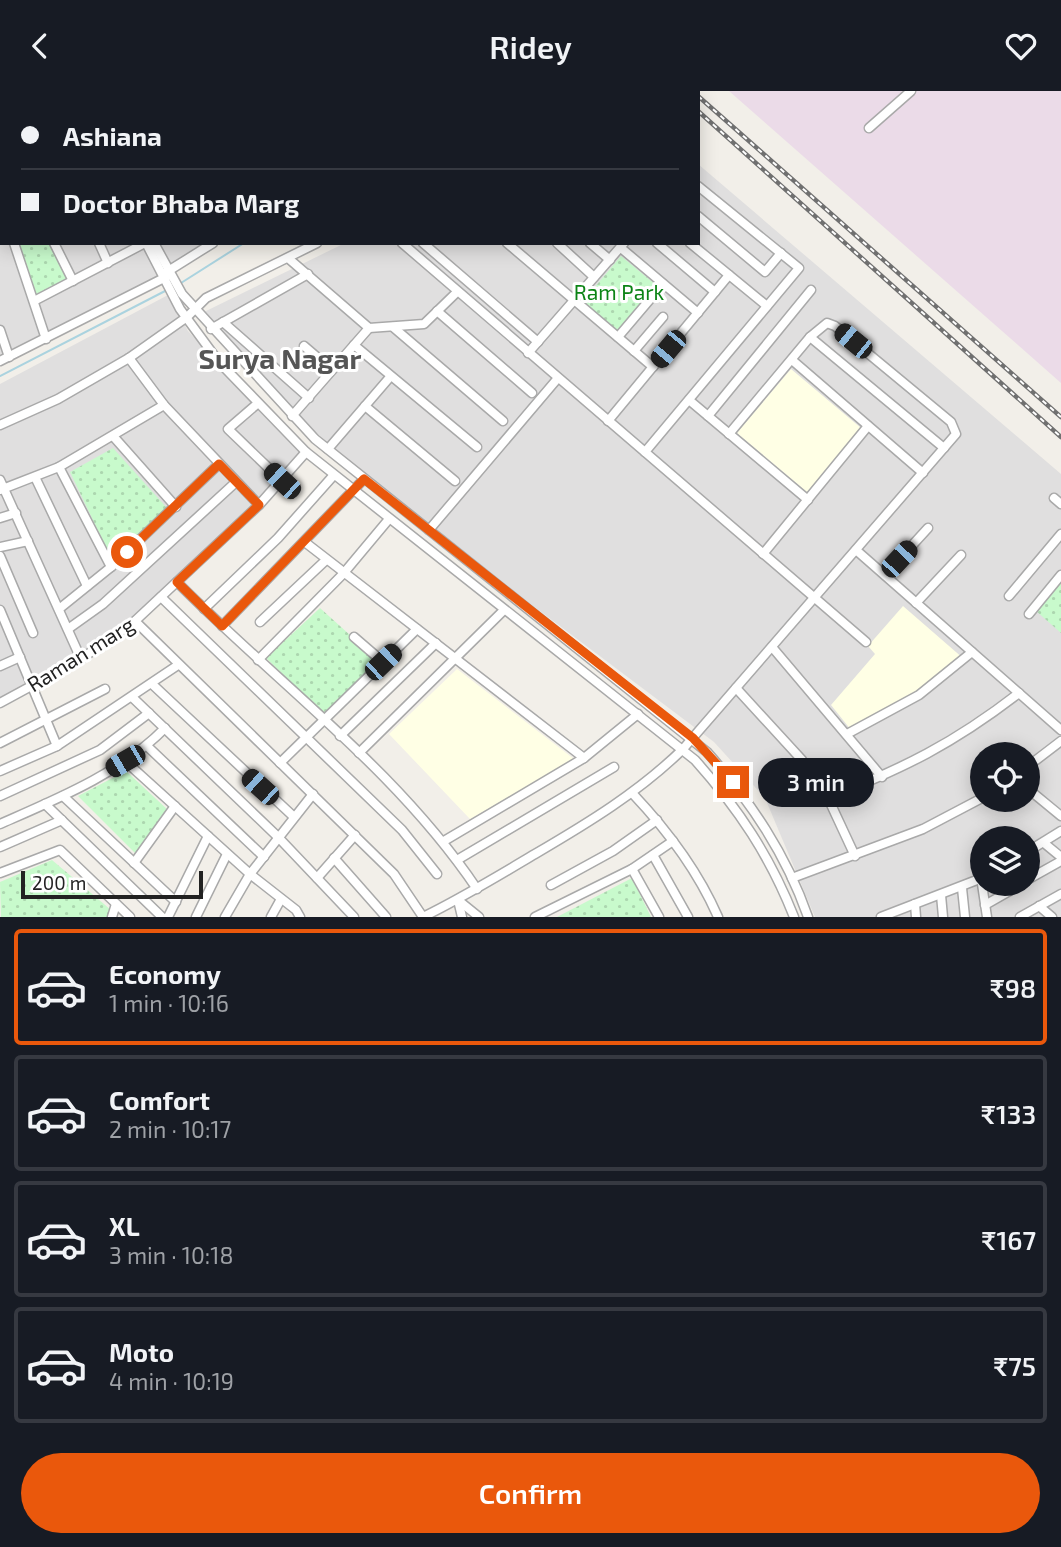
<!DOCTYPE html>
<meta charset="utf-8">
<style>
:root{--surface:#171b24;--page:#242831;--text:#f1f3f6;--muted:#9ea1a6;--line:#363941;--accent:#ea580c}
body{margin:0;font-family:"Exo 2",sans-serif;background:var(--page);color:var(--text);height:100vh;display:flex;flex-direction:column;font-size:26px;white-space:nowrap}
*{box-sizing:border-box;margin:0}
p{font-size:23px;color:var(--muted)}
.icon{flex:none;width:38px;height:38px;fill:none;stroke:currentColor;stroke-width:2;stroke-linecap:round;stroke-linejoin:round}
.map{position:relative;height:826px;overflow:hidden}
.drawer{display:flex;flex-direction:column;background:var(--surface);flex:1}
.drawer>*{flex:none}
.banner{position:absolute;left:0px;top:0px;width:700px;height:154px;box-shadow:0 4px 18px #0003;display:grid;align-content:center;height:154px;padding:0 21px;background:var(--surface)}
.fabs{position:absolute;left:970px;top:651px;display:grid;gap:14px}
.fabs a{display:grid;place-items:center;width:70px;height:70px;border-radius:50%;background:var(--surface);box-shadow:0 4px 18px #0003;font-size:35px}
.scale{position:absolute;left:21px;bottom:18px;width:182px;box-sizing:border-box;padding-left:7px;border:4px solid #222;border-top:0;font-size:19px;line-height:24px;white-space:nowrap;color:#222;-webkit-text-stroke:5px #fff;paint-order:stroke}
.end{position:absolute;width:32px;height:32px;margin:-16px;border:9px solid #ea580c;background:#fff;box-shadow:0 0 0 4px #fff}
.from{border-radius:50%}
.bubble{position:absolute;height:49px;border-radius:24px;background:var(--surface);box-shadow:0 4px 18px #0003;font-size:23px;font-weight:600;line-height:49px;text-align:center}
.car{position:absolute;width:21px;height:42px;margin:-21px -10px;border-radius:9px;box-shadow:0 0 5px 2px #0007;background:linear-gradient(#222 24%,#8ab4d8 0 40%,#222 0 76%,#8ab4d8 0 86%,#222 0)}
.banner b{display:flex;align-items:center;gap:24px;height:66px;font-size:26px}
.banner b+b{border-top:2px solid var(--line)}
.banner i{width:18px;height:18px;background:var(--text)}
ul{padding:12px 0 0;list-style:none}
li{display:flex;align-items:center;gap:21px;height:116px;margin:0 14px 10px;padding:0 7px;border:4px solid var(--line);border-radius:7px}
li div{flex:1}
li b{display:block;font-size:26px}
li em{font-style:normal;font-weight:600}
li.on{border-color:var(--accent)}
li>.icon{width:63px;height:63px;stroke-width:1.5}
.button{display:flex;gap:14px;margin-top:auto;padding:14px 21px}
.button a{flex:1;height:80px;border-radius:42px;background:var(--accent);color:#fff;font-size:28px;font-weight:600;line-height:80px;text-align:center}
header{display:flex;justify-content:space-between;align-items:center;height:91px;padding:0 21px;background:var(--surface);font-size:32px;font-weight:600}
.map>svg:first-child{display:block}
.residential{fill:#e0dfdf;fill-rule:evenodd}
.industrial{fill:#ebdbe8}
.education{fill:#ffffe5}
.park{fill:url(#park-dots)}
.lines{fill:none;stroke-linecap:round;stroke-linejoin:round}
.stream{stroke:#aad3df;stroke-width:2}
.minor-casing{stroke:#a9a9a9;stroke-width:11}
.minor{stroke:#fff;stroke-width:8}
.rail-casing{stroke:#707070;stroke-width:4.5}
.rail{stroke:#fff;stroke-width:2;stroke-dasharray:5;stroke-linecap:butt}
.route{stroke:#ea580c;stroke-width:9}
.labels{text-anchor:middle;stroke-width:6;stroke-linejoin:round;paint-order:stroke}
.park-label{font-size:21px;fill:#0c8416;stroke:#fff}
.street-label{font-size:21px;fill:#222;stroke:#fff}
.district-label{font-size:28px;font-weight:bold;fill:#555;stroke:#fff}
</style>
<header><svg class="icon" aria-label="back" viewBox="0 0 24 24"><path d="M15 5l-7 7 7 7"/></svg>Ridey<svg class="icon" aria-label="heart" viewBox="0 0 24 24"><path d="M12 20l-8-8c-3-5 5-10 8-4 3-6 11-1 8 4z"/></svg></header>
<div class="map">
<svg width="1061" height="826" viewBox="0 0 1061 826">
<defs>
<pattern id="park-dots" width="8" height="8" patternUnits="userSpaceOnUse" patternTransform="scale(1.75)"><rect width="8" height="8" fill="#c8facc"/><path d="M2 2h.1M6 6h.1" fill="none" stroke="#acd6af" stroke-width="1.8" stroke-linecap="round"/></pattern>
</defs>
<rect width="100%" height="100%" fill="#f2efe9"/>
<g class="residential">
<polygon points="0,0 430,0 2,2 2,152 210,152 161,185 0,264"/>
<path d="M698,73L1061,383V826H815L765,707L714,651L415,426L256,290L202,222L345,152H698ZM982,663H1027V709H982ZM982,747H1027V793H982Z"/>
<polygon points="168,204 188,240 305,364 171,500 47,586 0,611 0,293"/>
</g>
<polygon class="industrial" points="729,0 1061,0 1061,292 1002,240"/>
<g class="education">
<polygon points="791,278 861,337 807,401 737,342"/>
<polygon points="903,515 964,568 925,598 851,639 831,614 875,563 868,555"/>
<polygon points="457,578 574,668 470,728 389,643"/>
</g>
<g class="park">
<polygon points="19,152 57,152 74,185 35,204"/>
<polygon points="621,165 656,194 617,240 583,210"/>
<polygon points="113,357 167,417 111,467 70,381"/>
<polygon points="1061,492 1061,542 1036,520"/>
<polygon points="320,517 380,571 325,624 266,567"/>
<polygon points="126,680 168,719 136,763 78,705"/>
<polygon points="52,769 111,819 109,826 1,826 0,791"/>
<polygon points="632,787 651,826 557,826"/>
</g>
<g class="lines">
<g class="stream">
<polyline points="460,2 462,0"/>
<polyline points="181,192 244,152"/>
<polyline points="0,285 167,199"/>
</g>
<defs>
<g id="minor">
<polyline points="50,0 51,2"/>
<polyline points="72,0 73,2"/>
<polyline points="80,0 81,2"/>
<polyline points="166,0 167,2"/>
<polyline points="205,0 206,2"/>
<polyline points="248,0 249,2"/>
<polyline points="290,0 292,2"/>
<polyline points="343,0 344,2"/>
<polyline points="26,2 31,0"/>
<polyline points="114,2 117,0"/>
<polyline points="386,2 388,0"/>
<polyline points="433,2 436,0"/>
<polyline points="558,2 559,0"/>
<polyline points="0,7 2,11"/>
<polyline points="869,37 911,0"/>
<polyline points="0,68 2,67"/>
<polyline points="0,101 2,100"/>
<polyline points="698,125 765,181 781,162"/>
<polyline points="0,141 2,140"/>
<polyline points="14,152 46,248"/>
<polyline points="54,152 73,190"/>
<polyline points="99,152 108,172"/>
<path d="M146,152L180,218L219,271L306,361L695,669C738,717 770,765 794,826"/>
<path d="M154,152L182,203L315,348L707,661C751,711 786,763 808,826"/>
<polyline points="402,152 866,551"/>
<polyline points="423,152 538,251"/>
<polyline points="507,152 653,276"/>
<polyline points="557,152 594,186"/>
<polyline points="590,152 610,169"/>
<polyline points="657,152 715,201"/>
<polyline points="690,152 767,215"/>
<polyline points="621,157 698,222"/>
<polyline points="288,167 369,237 424,233 457,201"/>
<polyline points="165,182 213,152"/>
<polyline points="34,210 145,152"/>
<polyline points="437,220 532,302"/>
<polyline points="223,231 309,307"/>
<polyline points="393,236 503,330"/>
<polyline points="211,238 308,183"/>
<polyline points="0,239 9,266"/>
<polyline points="618,246 663,193"/>
<polyline points="810,246 944,357"/>
<polyline points="354,254 477,356"/>
<polyline points="304,255 332,279"/>
<polyline points="634,260 663,226"/>
<polyline points="528,262 624,152"/>
<polyline points="129,267 164,314 259,414"/>
<polyline points="792,269 923,382"/>
<polyline points="0,270 168,185"/>
<polyline points="689,309 808,409"/>
<polyline points="257,313 228,338 282,390"/>
<polyline points="365,315 455,390"/>
<polyline points="292,325 369,237"/>
<polyline points="708,325 811,199"/>
<polyline points="608,330 729,184"/>
<polyline points="0,334 58,308 129,267 187,226 206,207 317,152"/>
<polyline points="113,345 176,416"/>
<polyline points="328,358 390,286"/>
<polyline points="645,361 799,177 698,95"/>
<polyline points="59,376 111,476"/>
<polyline points="35,386 87,495"/>
<polyline points="0,389 81,568"/>
<polyline points="0,399 59,376 164,314"/>
<polyline points="1054,407 1061,413"/>
<polyline points="0,427 16,422"/>
<polyline points="429,439 558,287"/>
<polyline points="306,452 584,667"/>
<polyline points="0,456 28,450"/>
<polyline points="856,459 1061,639"/>
<polyline points="763,463 868,335"/>
<polyline points="0,465 33,542"/>
<polyline points="885,484 928,437"/>
<path d="M177,491C277,592 397,679 477,798"/>
<polyline points="1009,505 1061,443"/>
<polyline points="161,506 402,739 437,783"/>
<polyline points="916,512 961,464"/>
<polyline points="59,518 111,476 219,373"/>
<polyline points="204,518 278,447 333,385"/>
<polyline points="0,519 57,655"/>
<polyline points="1029,523 1061,484"/>
<path d="M135,530L394,783L423,826C462,807 498,785 535,763C588,732 639,701 683,658L956,343L951,331L835,235L827,232L810,246L729,343"/>
<polyline points="260,531 326,469"/>
<polyline points="222,535 364,388"/>
<polyline points="68,538 103,513 236,391"/>
<polyline points="354,546 383,571"/>
<polyline points="772,556 882,686"/>
<polyline points="258,569 343,483 389,428"/>
<polyline points="0,575 20,566"/>
<polyline points="152,593 294,726"/>
<polyline points="736,597 802,669 828,707 855,765"/>
<polyline points="132,606 278,746 354,826"/>
<polyline points="0,612 81,568 135,530 259,414 306,361"/>
<polyline points="847,643 919,604 972,561"/>
<polyline points="340,645 436,552"/>
<polyline points="0,652 105,598"/>
<polyline points="147,655 264,766"/>
<polyline points="359,662 504,519"/>
<polyline points="125,670 250,783 296,819 300,826"/>
<polyline points="280,672 417,538"/>
<polyline points="1027,676 1061,650"/>
<polyline points="0,680 57,655 178,574"/>
<polyline points="1027,697 1061,725"/>
<path d="M633,703C667,739 698,780 718,826"/>
<polyline points="0,705 100,659 149,622"/>
<polyline points="63,705 176,811"/>
<path d="M828,707C904,677 953,653 1019,602"/>
<polyline points="45,713 162,826"/>
<path d="M0,733C57,708 121,682 165,637"/>
<polyline points="444,750 584,667 638,623"/>
<polyline points="1044,752 1061,766"/>
<polyline points="0,756 62,729"/>
<polyline points="1027,761 1061,740"/>
<polyline points="653,764 688,826"/>
<polyline points="334,767 386,826"/>
<polyline points="457,769 614,676"/>
<polyline points="134,772 175,715"/>
<polyline points="632,778 659,826"/>
<polyline points="0,782 60,759 130,826"/>
<polyline points="317,787 355,744"/>
<polyline points="792,787 923,738 982,707"/>
<polyline points="1027,789 1061,770"/>
<polyline points="982,793 987,826"/>
<polyline points="551,794 613,760 657,729"/>
<polyline points="962,797 965,826"/>
<polyline points="941,804 943,826"/>
<polyline points="458,809 479,826"/>
<polyline points="458,809 462,826"/>
<polyline points="915,813 916,826"/>
<polyline points="985,814 1022,793"/>
<polyline points="1039,815 1052,826"/>
<polyline points="112,826 116,813"/>
<polyline points="168,826 208,745"/>
<polyline points="196,826 227,763"/>
<polyline points="225,826 250,783 313,703"/>
<polyline points="271,826 281,808"/>
<polyline points="535,826 632,778 673,750"/>
<polyline points="881,826 982,787"/>
<polyline points="1020,826 1061,803"/>
</g>
</defs>
<use href="#minor" class="minor-casing"/>
<use href="#minor" class="minor"/>
<defs>
<g id="rail">
<polyline points="663,0 665,2"/>
<polyline points="676,0 678,2"/>
<polyline points="698,5 1061,326"/>
<polyline points="698,20 1061,346"/>
</g>
</defs>
<use href="#rail" class="rail-casing"/>
<use href="#rail" class="rail"/>
</g>
<g class="lines">
<polyline class="route" points="127,461 219,373 259,414 177,491 222,535 364,388 693,647 733,691"/>
</g>
<g class="labels">
<g class="park-label">
<text x="619" y="209">Ram Park</text>
</g>
<g class="street-label">
<text transform="translate(81 564) rotate(-32)" y="7">Raman marg</text>
</g>
<g class="district-label">
<text x="280" y="278">Surya Nagar</text>
</g>
</g>
</svg>
<div class="fabs">
<a><svg class="icon" aria-label="locate" viewBox="0 0 24 24"><circle cx="12" cy="12" r="6"/><path d="M12 2v4M12 18v4M2 12h4M18 12h4"/></svg></a>
<a><svg class="icon" aria-label="layers" viewBox="0 0 24 24"><path d="M12 4l9 5-9 5-9-5zM3 14l9 5 9-5"/></svg></a>
</div>
<div class="scale">200 m</div>
<i class="end from" style="left:127px;top:461px"></i>
<i class="end" style="left:733px;top:691px"></i>
<div class="bubble" style="left:758px;top:667px;width:116px">3 min</div>
<i class="car" style="left:853px;top:250px;rotate:309deg"></i>
<i class="car" style="left:668px;top:258px;rotate:220deg"></i>
<i class="car" style="left:282px;top:390px;rotate:313deg"></i>
<i class="car" style="left:899px;top:468px;rotate:43deg"></i>
<i class="car" style="left:383px;top:571px;rotate:46deg"></i>
<i class="car" style="left:125px;top:670px;rotate:240deg"></i>
<i class="car" style="left:260px;top:696px;rotate:312deg"></i>
<div class="banner">
<b><i class="from"></i>Ashiana</b>
<b><i></i>Doctor Bhaba Marg</b>
</div>
</div>
<section class="drawer">
<ul>
<li class="on"><svg class="icon" aria-label="car" viewBox="0 0 24 24"><path d="M5 17H2v-5l4-1 3-4h7l3 4 3 1v5h-3M9 17h6M6 11h13"/><circle cx="7" cy="17" r="2"/><circle cx="17" cy="17" r="2"/></svg><div><b>Economy</b><p>1 min · 10:16</p></div><em>₹98</em></li>
<li><svg class="icon" aria-label="car" viewBox="0 0 24 24"><path d="M5 17H2v-5l4-1 3-4h7l3 4 3 1v5h-3M9 17h6M6 11h13"/><circle cx="7" cy="17" r="2"/><circle cx="17" cy="17" r="2"/></svg><div><b>Comfort</b><p>2 min · 10:17</p></div><em>₹133</em></li>
<li><svg class="icon" aria-label="car" viewBox="0 0 24 24"><path d="M5 17H2v-5l4-1 3-4h7l3 4 3 1v5h-3M9 17h6M6 11h13"/><circle cx="7" cy="17" r="2"/><circle cx="17" cy="17" r="2"/></svg><div><b>XL</b><p>3 min · 10:18</p></div><em>₹167</em></li>
<li><svg class="icon" aria-label="car" viewBox="0 0 24 24"><path d="M5 17H2v-5l4-1 3-4h7l3 4 3 1v5h-3M9 17h6M6 11h13"/><circle cx="7" cy="17" r="2"/><circle cx="17" cy="17" r="2"/></svg><div><b>Moto</b><p>4 min · 10:19</p></div><em>₹75</em></li>
</ul>
<div class="button"><a>Confirm</a></div>
</section>
